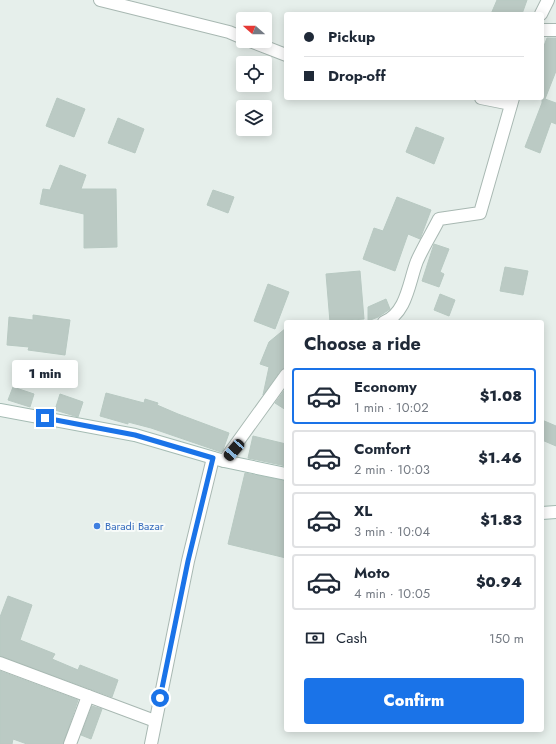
<!DOCTYPE html>
<meta charset="utf-8">
<style>
:root{--surface:#fff;--page:#f2f2f3;--text:#1f2937;--muted:#747a83;--line:#e0e1e3;--accent:#1a73e8}
body{margin:0;font-family:Jost,sans-serif;background:var(--page);color:var(--text);height:100vh;display:flex;flex-direction:column;font-size:15px;white-space:nowrap}
*{box-sizing:border-box;margin:0}
p{font-size:13px;color:var(--muted)}
.icon{flex:none;width:22px;height:22px;fill:none;stroke:currentColor;stroke-width:2;stroke-linecap:round;stroke-linejoin:round}
.map{position:relative;flex:1;overflow:hidden}
.sheet{position:absolute;left:284px;top:320px;width:260px;height:412px;display:flex;flex-direction:column;background:var(--surface);border-radius:4px;box-shadow:0 2px 10px #0003}
.sheet>*{flex:none}
.top-card{position:absolute;left:284px;top:12px;width:260px;height:88px;border-radius:4px;box-shadow:0 2px 10px #0003;display:grid;align-content:center;height:88px;padding:0 20px;background:var(--surface)}
.needle{width:26px;rotate:291deg}
.fabs{position:absolute;left:236px;top:12px;display:grid;gap:8px}
.fabs a{display:grid;place-items:center;width:36px;height:36px;border-radius:4px;background:var(--surface);box-shadow:0 2px 10px #0003;font-size:20px}
.end{position:absolute;width:18px;height:18px;margin:-9px;border:5px solid #1a73e8;background:#fff;box-shadow:0 0 0 2px #fff}
.from{border-radius:50%}
.bubble{position:absolute;height:28px;border-radius:4px;background:var(--surface);box-shadow:0 2px 10px #0003;font-size:13px;font-weight:800;line-height:28px;text-align:center}
.car{position:absolute;width:12px;height:24px;margin:-12px -6px;border-radius:5px;box-shadow:0 0 3px 1px #0007;background:linear-gradient(#222 24%,#8ab4d8 0 40%,#222 0 76%,#8ab4d8 0 86%,#222 0)}
.top-card b{display:flex;align-items:center;gap:14px;height:38px;font-size:15px}
.top-card b+b{border-top:1px solid var(--line)}
.top-card i{width:10px;height:10px;background:var(--text)}
ul{padding:0;list-style:none}
li{display:flex;align-items:center;gap:12px;height:56px;margin:0 8px 6px;padding:0 12px;border:2px solid var(--line);border-radius:4px}
li div{flex:1}
li b{display:block;font-size:15px}
li em{font-style:normal;font-weight:800}
li.on{border-color:var(--accent)}
li>.icon{width:36px;height:36px;stroke-width:1.5}
h2{padding:0 20px;font-size:18px;line-height:48px}
.pay{display:flex;align-items:center;gap:10px;height:44px;padding:0 20px;font-size:15px}
.pay p{margin-inline-start:auto}
.cta{display:flex;gap:8px;margin-top:auto;padding:8px 20px}
.cta a{flex:1;height:46px;border-radius:4px;background:var(--accent);color:#fff;font-size:16px;font-weight:800;line-height:46px;text-align:center}
.map>svg:first-child{display:block}
.building{fill:#bbcac4;stroke:#b8c9c2}
.lines{fill:none;stroke-linecap:round;stroke-linejoin:round}
.minor-casing{stroke:#a8b8b2;stroke-width:14}
.secondary-casing{stroke:#a4bbb3;stroke-width:14}
.minor{stroke:#fff;stroke-width:12}
.secondary{stroke:#fff;stroke-width:12}
.route{stroke:#1a73e8;stroke-width:5}
.shop-dot{fill:#3f7fe0;stroke:#f7fbf9;stroke-width:1.5}
.labels{text-anchor:middle;stroke-width:4;stroke-linejoin:round;paint-order:stroke}
.shop-label{font-size:11px;fill:#366cbe;stroke:#f7fbf9;text-anchor:start}
</style>
<div class="map">
<svg width="556" height="744" viewBox="0 0 556 744">
<rect width="100%" height="100%" fill="#e6efeb"/>
<g class="building">
<polygon points="497,0 527,0 522,14 491,14"/>
<polygon points="547,38 556,38 556,71 545,99 556,103 556,124 551,122 540,153 525,147 542,103 542,51"/>
<polygon points="57,98 85,109 74,137 46,126"/>
<polygon points="118,118 144,129 135,153 108,143"/>
<polygon points="416,127 444,138 434,164 406,152"/>
<polygon points="60,165 86,175 81,189 116,189 117,247 84,248 84,214 40,204 43,189 50,190"/>
<polygon points="213,190 234,197 228,213 207,205"/>
<polygon points="397,197 431,210 420,239 408,234 395,271 363,259 374,228 383,231"/>
<polygon points="434,244 449,249 440,272 444,274 439,287 422,281"/>
<polygon points="505,267 528,271 523,295 500,291"/>
<polygon points="360,271 364,319 330,322 326,274"/>
<polygon points="268,284 289,292 275,329 254,321"/>
<polygon points="440,294 455,300 449,316 434,310"/>
<polygon points="386,299 390,309 378,317 368,321 368,307"/>
<polygon points="33,315 70,320 65,355 28,350 29,347 7,345 9,317 33,320"/>
<polygon points="286,328 286,368 280,371 263,395 269,367 260,364 269,342"/>
<polygon points="13,387 34,394 30,407 8,400"/>
<polygon points="286,388 286,410 275,403"/>
<polygon points="106,393 144,403 145,399 158,403 157,405 178,414 229,433 223,450 221,452 151,428 128,422 128,424 100,416"/>
<polygon points="60,394 83,402 78,417 55,410"/>
<polygon points="542,420 556,426 556,446 542,440"/>
<polygon points="253,436 286,444 286,466 248,458"/>
<polygon points="245,473 286,481 286,558 228,544"/>
<polygon points="8,596 32,605 20,640 55,654 52,659 78,670 80,665 118,680 112,697 0,656 0,617"/>
<polygon points="0,671 78,700 63,744 27,744 13,739 12,744 0,744"/>
<polygon points="92,706 102,709 91,739 81,735"/>
</g>
<g class="lines">
<defs>
<g id="minor">
<polyline points="100,0 229,32 243,38"/>
<polyline points="541,14 548,0"/>
<polyline points="542,30 556,30"/>
<polyline points="250,41 286,55"/>
<polyline points="481,98 511,104"/>
<path d="M384,322C407,313 409,281 417,261C423,247 432,233 439,219L480,213L513,98"/>
<polyline points="224,461 286,375"/>
<polyline points="0,663 155,721"/>
<polyline points="70,744 88,696"/>
<polyline points="151,744 188,561 213,458"/>
</g>
<g id="secondary">
<polyline points="0,410 135,435 224,461 286,474"/>
<polyline points="542,513 556,512"/>
</g>
</defs>
<use href="#minor" class="minor-casing"/>
<use href="#secondary" class="secondary-casing"/>
<use href="#minor" class="minor"/>
<use href="#secondary" class="secondary"/>
</g>
<g class="lines">
<polyline class="route" points="45,418 135,435 213,458 188,561 160,698"/>
</g>
<circle class="shop-dot" cx="97" cy="526" r="4"/>
<g class="labels">
<g class="shop-label">
<text x="105" y="530">Baradi Bazar</text>
</g>
</g>
</svg>
<div class="fabs">
<a><svg class="needle" viewBox="-14 -14 28 28"><path d="M0-13l5 13h-10z" fill="#e53935"/><path d="M0 13l5-13h-10z" fill="#747a83"/></svg></a>
<a><svg class="icon" aria-label="locate" viewBox="0 0 24 24"><circle cx="12" cy="12" r="6"/><path d="M12 2v4M12 18v4M2 12h4M18 12h4"/></svg></a>
<a><svg class="icon" aria-label="layers" viewBox="0 0 24 24"><path d="M12 4l9 5-9 5-9-5zM3 14l9 5 9-5"/></svg></a>
</div>
<i class="end from" style="left:160px;top:698px"></i>
<i class="end" style="left:45px;top:418px"></i>
<div class="bubble" style="left:12px;top:360px;width:66px">1 min</div>
<i class="car" style="left:234px;top:450px;rotate:221deg"></i>
<div class="top-card">
<b><i class="from"></i>Pickup</b>
<b><i></i>Drop-off</b>
</div>
<section class="sheet">
<h2>Choose a ride</h2>
<ul>
<li class="on"><svg class="icon" aria-label="car" viewBox="0 0 24 24"><path d="M5 17H2v-5l4-1 3-4h7l3 4 3 1v5h-3M9 17h6M6 11h13"/><circle cx="7" cy="17" r="2"/><circle cx="17" cy="17" r="2"/></svg><div><b>Economy</b><p>1 min · 10:02</p></div><em>$1.08</em></li>
<li><svg class="icon" aria-label="car" viewBox="0 0 24 24"><path d="M5 17H2v-5l4-1 3-4h7l3 4 3 1v5h-3M9 17h6M6 11h13"/><circle cx="7" cy="17" r="2"/><circle cx="17" cy="17" r="2"/></svg><div><b>Comfort</b><p>2 min · 10:03</p></div><em>$1.46</em></li>
<li><svg class="icon" aria-label="car" viewBox="0 0 24 24"><path d="M5 17H2v-5l4-1 3-4h7l3 4 3 1v5h-3M9 17h6M6 11h13"/><circle cx="7" cy="17" r="2"/><circle cx="17" cy="17" r="2"/></svg><div><b>XL</b><p>3 min · 10:04</p></div><em>$1.83</em></li>
<li><svg class="icon" aria-label="car" viewBox="0 0 24 24"><path d="M5 17H2v-5l4-1 3-4h7l3 4 3 1v5h-3M9 17h6M6 11h13"/><circle cx="7" cy="17" r="2"/><circle cx="17" cy="17" r="2"/></svg><div><b>Moto</b><p>4 min · 10:05</p></div><em>$0.94</em></li>
</ul>
<div class="pay"><svg class="icon" aria-label="cash" viewBox="0 0 24 24"><path d="M3 7h18v10H3z"/><circle cx="12" cy="12" r="2"/></svg>Cash<p>150 m</p></div>
<div class="cta"><a>Confirm</a></div>
</section>
</div>
